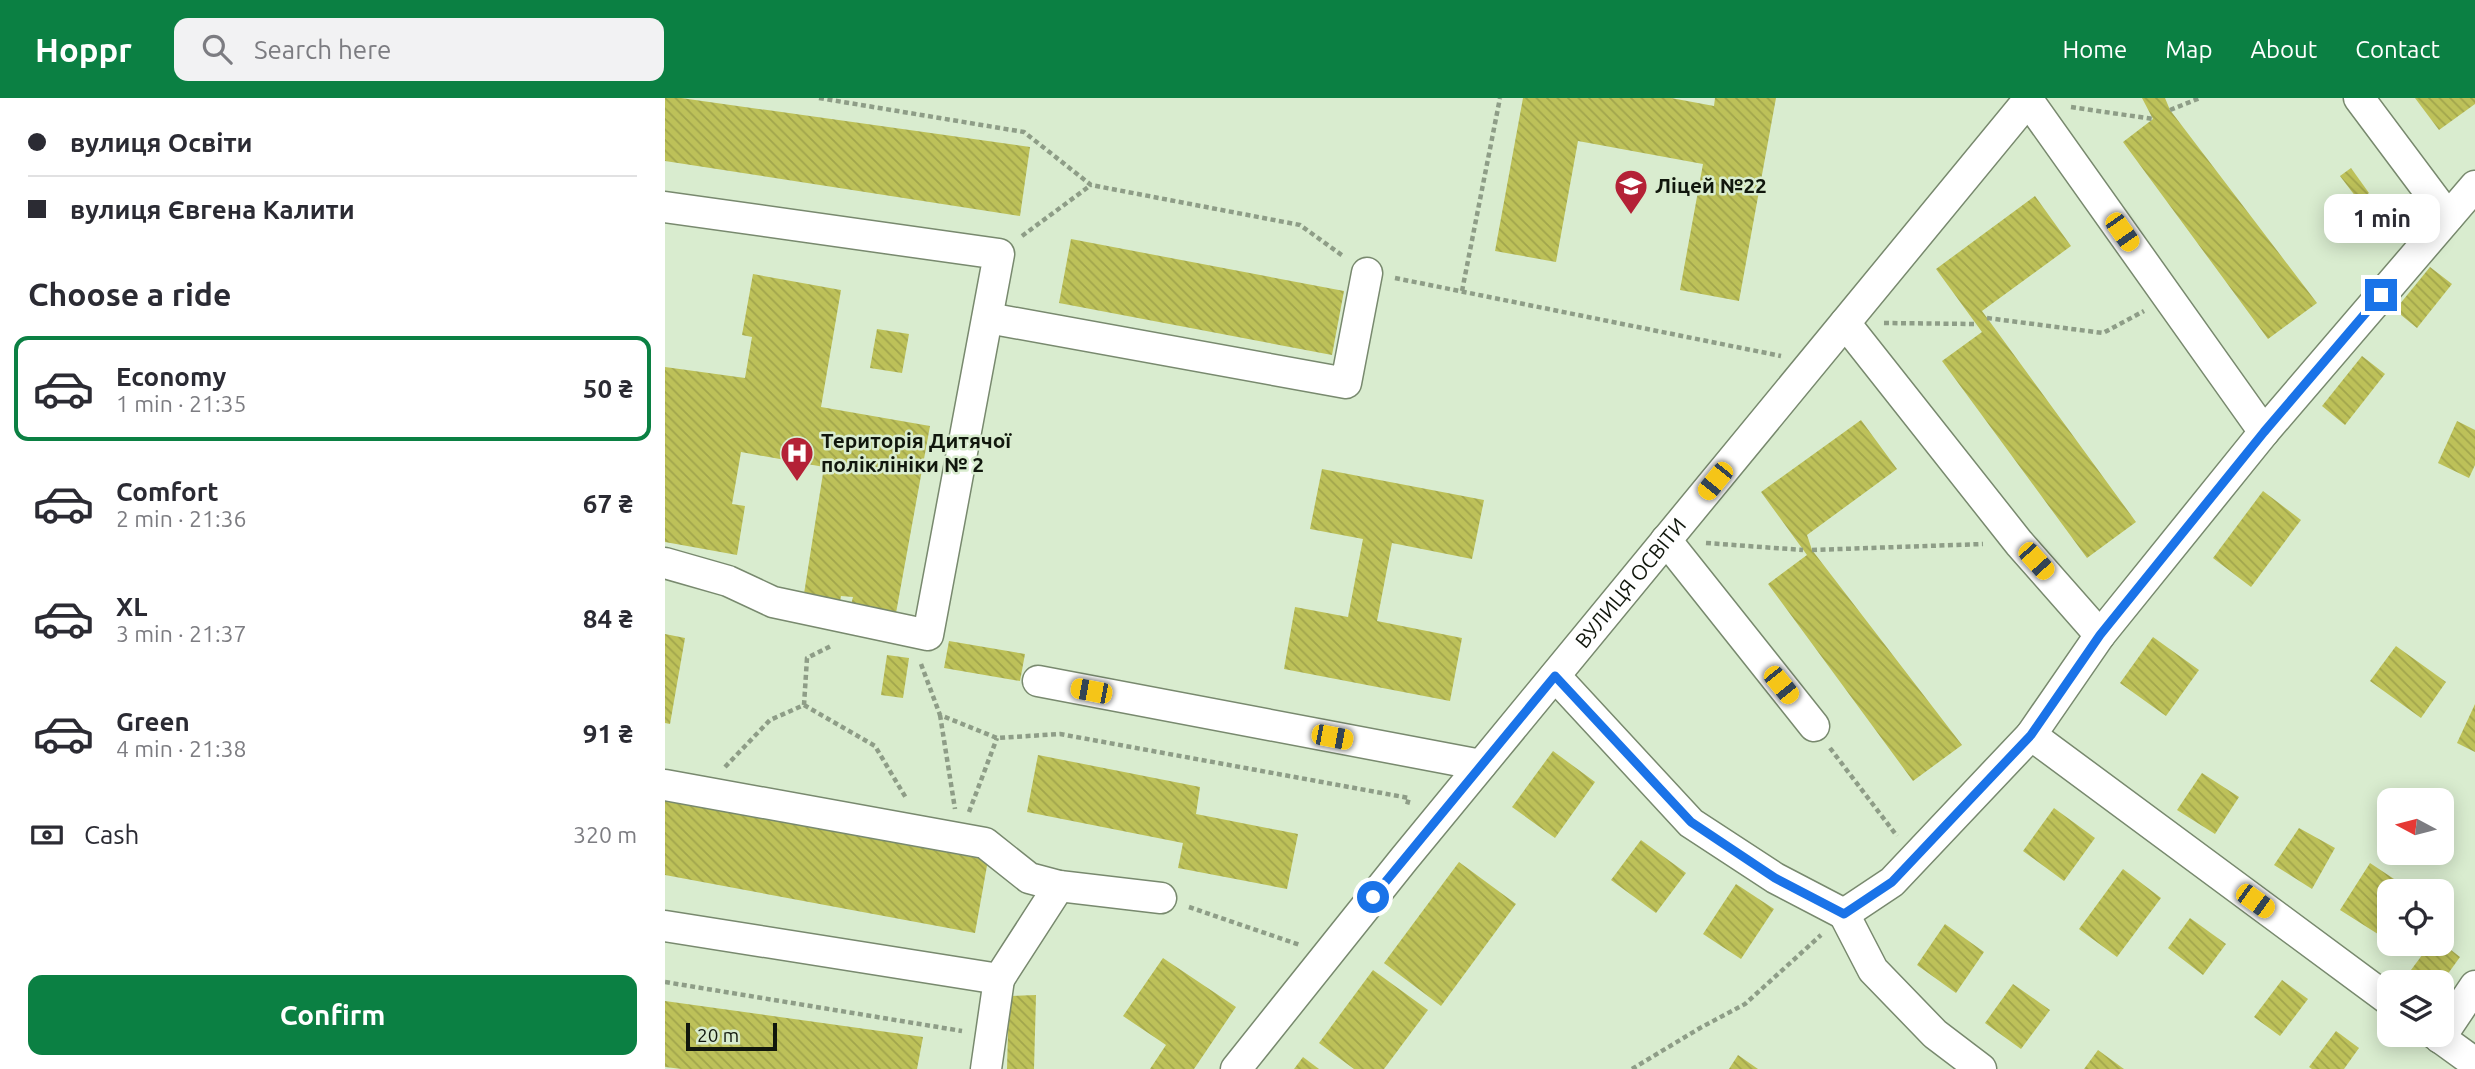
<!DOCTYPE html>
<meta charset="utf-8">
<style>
:root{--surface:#fff;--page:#f2f2f3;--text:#2b2b33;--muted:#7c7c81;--line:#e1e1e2;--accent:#0b8043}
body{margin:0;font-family:Ubuntu,sans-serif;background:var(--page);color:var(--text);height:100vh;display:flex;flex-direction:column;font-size:26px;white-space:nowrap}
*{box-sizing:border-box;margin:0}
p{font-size:23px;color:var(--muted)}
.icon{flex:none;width:38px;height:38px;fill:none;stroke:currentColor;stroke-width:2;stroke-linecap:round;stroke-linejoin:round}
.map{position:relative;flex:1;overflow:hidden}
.sheet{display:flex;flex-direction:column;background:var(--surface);width:665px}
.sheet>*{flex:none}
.hud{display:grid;align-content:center;height:154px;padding:0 28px;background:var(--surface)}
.needle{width:46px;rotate:277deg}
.tools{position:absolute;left:1712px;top:690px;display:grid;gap:14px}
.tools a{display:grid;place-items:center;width:77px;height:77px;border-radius:14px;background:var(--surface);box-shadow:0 4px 18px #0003;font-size:35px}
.scale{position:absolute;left:21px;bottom:18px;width:91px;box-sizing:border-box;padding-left:7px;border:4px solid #11170d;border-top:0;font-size:19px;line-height:24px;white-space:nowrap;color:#11170d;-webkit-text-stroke:5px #d9eccf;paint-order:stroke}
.end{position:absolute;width:32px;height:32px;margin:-16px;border:9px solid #1a73e8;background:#fff;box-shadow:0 0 0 4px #fff}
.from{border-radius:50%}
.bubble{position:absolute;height:49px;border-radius:14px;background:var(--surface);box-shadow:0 4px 18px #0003;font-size:23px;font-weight:600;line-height:49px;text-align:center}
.car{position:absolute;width:21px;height:42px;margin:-21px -10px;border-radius:9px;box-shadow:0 0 5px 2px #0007;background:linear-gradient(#f5c518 24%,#345 0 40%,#f5c518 0 76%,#345 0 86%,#f5c518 0)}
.hud b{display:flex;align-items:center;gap:24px;height:66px;font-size:26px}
.hud b+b{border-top:2px solid var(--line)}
.hud i{width:18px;height:18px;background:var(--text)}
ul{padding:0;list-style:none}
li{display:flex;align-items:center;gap:21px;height:105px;margin:0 14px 10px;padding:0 14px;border:4px solid transparent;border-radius:14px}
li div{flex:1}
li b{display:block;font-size:26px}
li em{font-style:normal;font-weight:600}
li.active{border-color:var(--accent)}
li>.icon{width:63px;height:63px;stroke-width:1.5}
h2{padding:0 28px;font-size:32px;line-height:84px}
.pay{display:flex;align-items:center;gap:18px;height:77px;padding:0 28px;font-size:26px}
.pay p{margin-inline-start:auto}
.primary-button{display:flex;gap:14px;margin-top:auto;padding:14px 28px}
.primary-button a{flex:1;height:80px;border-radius:14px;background:var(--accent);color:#fff;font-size:28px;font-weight:600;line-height:80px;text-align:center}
header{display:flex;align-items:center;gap:42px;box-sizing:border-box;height:98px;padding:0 35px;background:var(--accent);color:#fff}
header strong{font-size:33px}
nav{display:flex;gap:38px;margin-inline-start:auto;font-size:24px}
.search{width:490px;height:63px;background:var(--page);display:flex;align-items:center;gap:18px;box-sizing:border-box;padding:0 24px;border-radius:14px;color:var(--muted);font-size:26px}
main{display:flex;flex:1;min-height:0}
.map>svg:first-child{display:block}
.building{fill:url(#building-back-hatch)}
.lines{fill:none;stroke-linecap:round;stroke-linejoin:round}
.minor-casing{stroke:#78896e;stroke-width:33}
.path{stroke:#8e9d87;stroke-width:4.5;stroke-dasharray:5 3.5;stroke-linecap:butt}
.minor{stroke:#fff;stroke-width:30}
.route{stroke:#1a73e8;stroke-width:9}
.labels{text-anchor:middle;stroke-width:5;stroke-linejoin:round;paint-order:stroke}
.poi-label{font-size:21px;font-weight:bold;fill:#11170d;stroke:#d9eccf;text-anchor:start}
.street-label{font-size:21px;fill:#11170d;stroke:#d9eccf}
</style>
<header>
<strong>Hoppr</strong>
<div class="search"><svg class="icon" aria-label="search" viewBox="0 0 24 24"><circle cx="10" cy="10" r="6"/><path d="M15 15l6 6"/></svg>Search here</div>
<nav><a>Home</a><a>Map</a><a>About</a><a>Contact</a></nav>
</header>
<main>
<section class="sheet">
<div class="hud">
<b><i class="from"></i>вулиця Освіти</b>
<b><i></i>вулиця Євгена Калити</b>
</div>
<h2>Choose a ride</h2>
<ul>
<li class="active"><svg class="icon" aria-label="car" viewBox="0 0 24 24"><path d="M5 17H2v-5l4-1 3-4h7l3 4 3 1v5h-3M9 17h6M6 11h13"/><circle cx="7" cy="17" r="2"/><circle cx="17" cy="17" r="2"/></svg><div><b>Economy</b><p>1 min · 21:35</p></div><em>50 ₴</em></li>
<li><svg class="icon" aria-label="car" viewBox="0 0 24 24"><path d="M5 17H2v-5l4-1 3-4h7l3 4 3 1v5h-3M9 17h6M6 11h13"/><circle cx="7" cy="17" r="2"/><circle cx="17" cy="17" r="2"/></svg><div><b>Comfort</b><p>2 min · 21:36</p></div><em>67 ₴</em></li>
<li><svg class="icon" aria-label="car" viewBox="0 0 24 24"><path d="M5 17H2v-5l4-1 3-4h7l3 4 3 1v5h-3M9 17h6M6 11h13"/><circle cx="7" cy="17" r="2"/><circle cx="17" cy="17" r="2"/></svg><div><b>XL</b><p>3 min · 21:37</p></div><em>84 ₴</em></li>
<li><svg class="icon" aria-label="car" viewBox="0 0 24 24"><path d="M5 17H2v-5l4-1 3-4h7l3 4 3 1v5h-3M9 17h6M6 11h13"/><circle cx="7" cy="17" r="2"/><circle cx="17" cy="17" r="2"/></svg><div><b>Green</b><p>4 min · 21:38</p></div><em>91 ₴</em></li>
</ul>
<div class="pay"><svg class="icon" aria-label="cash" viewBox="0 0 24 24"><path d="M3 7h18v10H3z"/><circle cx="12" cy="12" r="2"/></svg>Cash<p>320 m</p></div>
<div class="primary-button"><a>Confirm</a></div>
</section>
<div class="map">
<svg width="1810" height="971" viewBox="0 0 1810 971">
<defs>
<pattern id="building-back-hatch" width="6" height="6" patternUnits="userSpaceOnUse" patternTransform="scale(1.75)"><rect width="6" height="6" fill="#bdc159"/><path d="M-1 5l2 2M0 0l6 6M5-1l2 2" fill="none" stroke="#a1a54c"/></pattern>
</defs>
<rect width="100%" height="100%" fill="#d9eccf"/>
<g class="building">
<polygon points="0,0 16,0 365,49 355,118 0,63"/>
<polygon points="858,0 1006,0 1049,8 1050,0 1111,0 1074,203 1015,192 1038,66 913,43 891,164 830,153"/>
<polygon points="1477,0 1500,0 1505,12 1652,205 1603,241 1458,44 1488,21"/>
<polygon points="1750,0 1810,0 1810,6 1774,32"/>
<polygon points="1686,70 1704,95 1694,103 1675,78"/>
<polygon points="1370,98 1406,148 1317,213 1471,424 1422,460 1277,263 1317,234 1271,171"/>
<polygon points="406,141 679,193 667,257 394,205"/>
<polygon points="1765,169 1787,186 1752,230 1730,212"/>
<polygon points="88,176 176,192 156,309 265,328 231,515 186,507 188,499 176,498 174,509 138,502 159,369 76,354 67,406 80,408 72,457 0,444 0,269 80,280 87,239 77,237"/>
<polygon points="212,231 244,236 237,275 205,270"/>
<polygon points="1697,258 1720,276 1680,327 1657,308"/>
<polygon points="1196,322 1232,371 1142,437 1147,452 1297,647 1248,683 1103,486 1142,457 1096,394"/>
<polygon points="1792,323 1810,332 1810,367 1804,380 1773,365"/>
<polygon points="657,371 819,402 807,461 727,445 712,523 797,540 785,603 619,571 630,509 683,519 698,441 645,431"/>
<polygon points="1598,393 1636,422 1586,489 1548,460"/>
<polygon points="0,536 20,540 5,626 0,625"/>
<polygon points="1488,539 1534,572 1501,618 1455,585"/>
<polygon points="284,543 360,556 355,583 279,570"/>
<polygon points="1731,548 1781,584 1756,620 1705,583"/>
<polygon points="222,557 244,560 238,600 216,597"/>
<polygon points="1810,606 1810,654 1792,645"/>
<polygon points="888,653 930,684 890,740 847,709"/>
<polygon points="373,657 535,689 531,716 633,736 622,791 513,770 518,745 362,714"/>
<polygon points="1537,675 1574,699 1550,736 1512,712"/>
<polygon points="0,702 323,762 310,835 0,777"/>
<polygon points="1389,710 1430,740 1399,783 1358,753"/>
<polygon points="1634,730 1670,750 1647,791 1609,767"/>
<polygon points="976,742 1021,775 991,815 946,782"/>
<polygon points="794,764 851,806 776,908 719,865"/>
<polygon points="1705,765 1747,793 1724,793 1724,826 1716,838 1675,812"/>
<polygon points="1458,771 1496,800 1452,859 1414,831"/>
<polygon points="1071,786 1109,811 1076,861 1038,836"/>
<polygon points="1525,820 1561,846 1538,877 1503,850"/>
<polygon points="1280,826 1319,854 1291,895 1252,867"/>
<polygon points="1766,845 1777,845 1795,859 1777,884 1762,884 1746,872"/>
<polygon points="498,860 571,909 529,971 485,971 501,947 458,918"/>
<polygon points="708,872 763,912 719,971 689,971 654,945"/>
<polygon points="1617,882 1643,901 1615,938 1589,919"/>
<polygon points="1348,886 1385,912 1356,951 1320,925"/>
<polygon points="371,897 369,971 342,971 344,898"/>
<polygon points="0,903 258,939 252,971 17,971 0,969"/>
<polygon points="1671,933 1694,950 1679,971 1647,971 1644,969"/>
<polygon points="1433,952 1459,971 1419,971"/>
<polygon points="1073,957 1093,971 1064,971"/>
<polygon points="638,959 654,971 629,971"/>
</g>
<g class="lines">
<defs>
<g id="minor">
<polyline points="1694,0 1783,119"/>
<polyline points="1363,2 1599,334"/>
<polyline points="0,109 334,156 263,537 108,504 63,483 0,465"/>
<polyline points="323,220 681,285 702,175"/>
<polyline points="1180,225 1354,445 1435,537"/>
<polyline points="1001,442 1149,628"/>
<polyline points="890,578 1026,725 1110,780 1179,816"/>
<polyline points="373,583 816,667"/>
<polyline points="1366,637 1724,902"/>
<polyline points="0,687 320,745 364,780 394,788 496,800"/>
<polyline points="1179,816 1227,784 1366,637 1435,537 1599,334 1810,88"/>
<polyline points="1179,816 1208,872 1270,936 1316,971"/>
<polyline points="0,828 334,881 394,788"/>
<polyline points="1770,936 1810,965"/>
<polyline points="1775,940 1810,888"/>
<polyline points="321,971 334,881"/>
<path id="s1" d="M571,971L739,761L1365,0"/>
</g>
</defs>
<use href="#minor" class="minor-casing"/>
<g class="path">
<polyline points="154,0 359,34 426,87 635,127 678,158"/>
<polyline points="1406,9 1488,21"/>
<polyline points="1505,12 1535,0"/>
<polyline points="357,138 426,87"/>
<polyline points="730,180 1116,258"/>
<polyline points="797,193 835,0"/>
<polyline points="1322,220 1438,235 1479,213"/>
<polyline points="1219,225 1311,226"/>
<polyline points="1041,445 1138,452"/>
<polyline points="1147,452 1318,446"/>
<polyline points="256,566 275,617 332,640 395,636 744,700 742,707"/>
<polyline points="139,607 210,648 241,700"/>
<polyline points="275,617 290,711"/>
<polyline points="1165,650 1232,738"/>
<polyline points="60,669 105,622 139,607 142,560 166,548"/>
<polyline points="304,714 332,640"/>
<polyline points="524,809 635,847"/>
<polyline points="0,884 297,933"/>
<polyline points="967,971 1035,930 1080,906 1156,837"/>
</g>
<use href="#minor" class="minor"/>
</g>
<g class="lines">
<polyline class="route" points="708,799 890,578 1026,724 1110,780 1179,816 1227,784 1366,637 1435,537 1599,334 1716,197"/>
</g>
<defs>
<symbol id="school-pin" viewBox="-11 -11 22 30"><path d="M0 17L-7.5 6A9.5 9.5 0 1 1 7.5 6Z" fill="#b42136" stroke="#d9eccf"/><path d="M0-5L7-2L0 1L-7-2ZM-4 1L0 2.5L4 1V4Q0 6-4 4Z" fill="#fff"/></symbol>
<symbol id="hospital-pin" viewBox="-11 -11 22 30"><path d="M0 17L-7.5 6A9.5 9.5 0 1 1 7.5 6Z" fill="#b42136" stroke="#d9eccf"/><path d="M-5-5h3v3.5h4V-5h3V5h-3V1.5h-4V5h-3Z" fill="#fff"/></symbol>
</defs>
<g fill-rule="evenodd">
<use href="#school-pin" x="947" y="69" width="38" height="52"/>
<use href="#hospital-pin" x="113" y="336" width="38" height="52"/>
</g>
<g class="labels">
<g class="poi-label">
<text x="990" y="95">Ліцей №22</text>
<text x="156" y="350">Територія Дитячої<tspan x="156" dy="24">поліклініки № 2</tspan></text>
</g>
<g class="street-label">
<text dy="7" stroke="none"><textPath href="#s1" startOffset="626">ВУЛИЦЯ ОСВІТИ</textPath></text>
</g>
</g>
</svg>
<div class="tools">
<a><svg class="needle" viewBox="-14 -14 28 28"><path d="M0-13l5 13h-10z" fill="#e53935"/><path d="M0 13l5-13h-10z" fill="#7c7c81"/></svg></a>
<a><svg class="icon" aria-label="locate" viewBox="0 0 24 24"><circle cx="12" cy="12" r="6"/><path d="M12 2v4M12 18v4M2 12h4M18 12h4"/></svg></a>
<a><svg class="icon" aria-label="layers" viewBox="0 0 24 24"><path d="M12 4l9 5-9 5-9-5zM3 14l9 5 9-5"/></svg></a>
</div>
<div class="scale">20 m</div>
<i class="end from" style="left:708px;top:799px"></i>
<i class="end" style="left:1716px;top:197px"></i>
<div class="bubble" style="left:1659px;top:96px;width:116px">1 min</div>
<i class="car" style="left:1457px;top:134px;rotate:145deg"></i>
<i class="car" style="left:1050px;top:383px;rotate:219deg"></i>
<i class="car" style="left:1371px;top:463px;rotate:138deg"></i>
<i class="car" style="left:1116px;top:587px;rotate:141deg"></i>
<i class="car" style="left:426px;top:593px;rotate:281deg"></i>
<i class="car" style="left:667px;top:639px;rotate:101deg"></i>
<i class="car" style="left:1590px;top:803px;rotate:126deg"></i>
</div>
</main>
